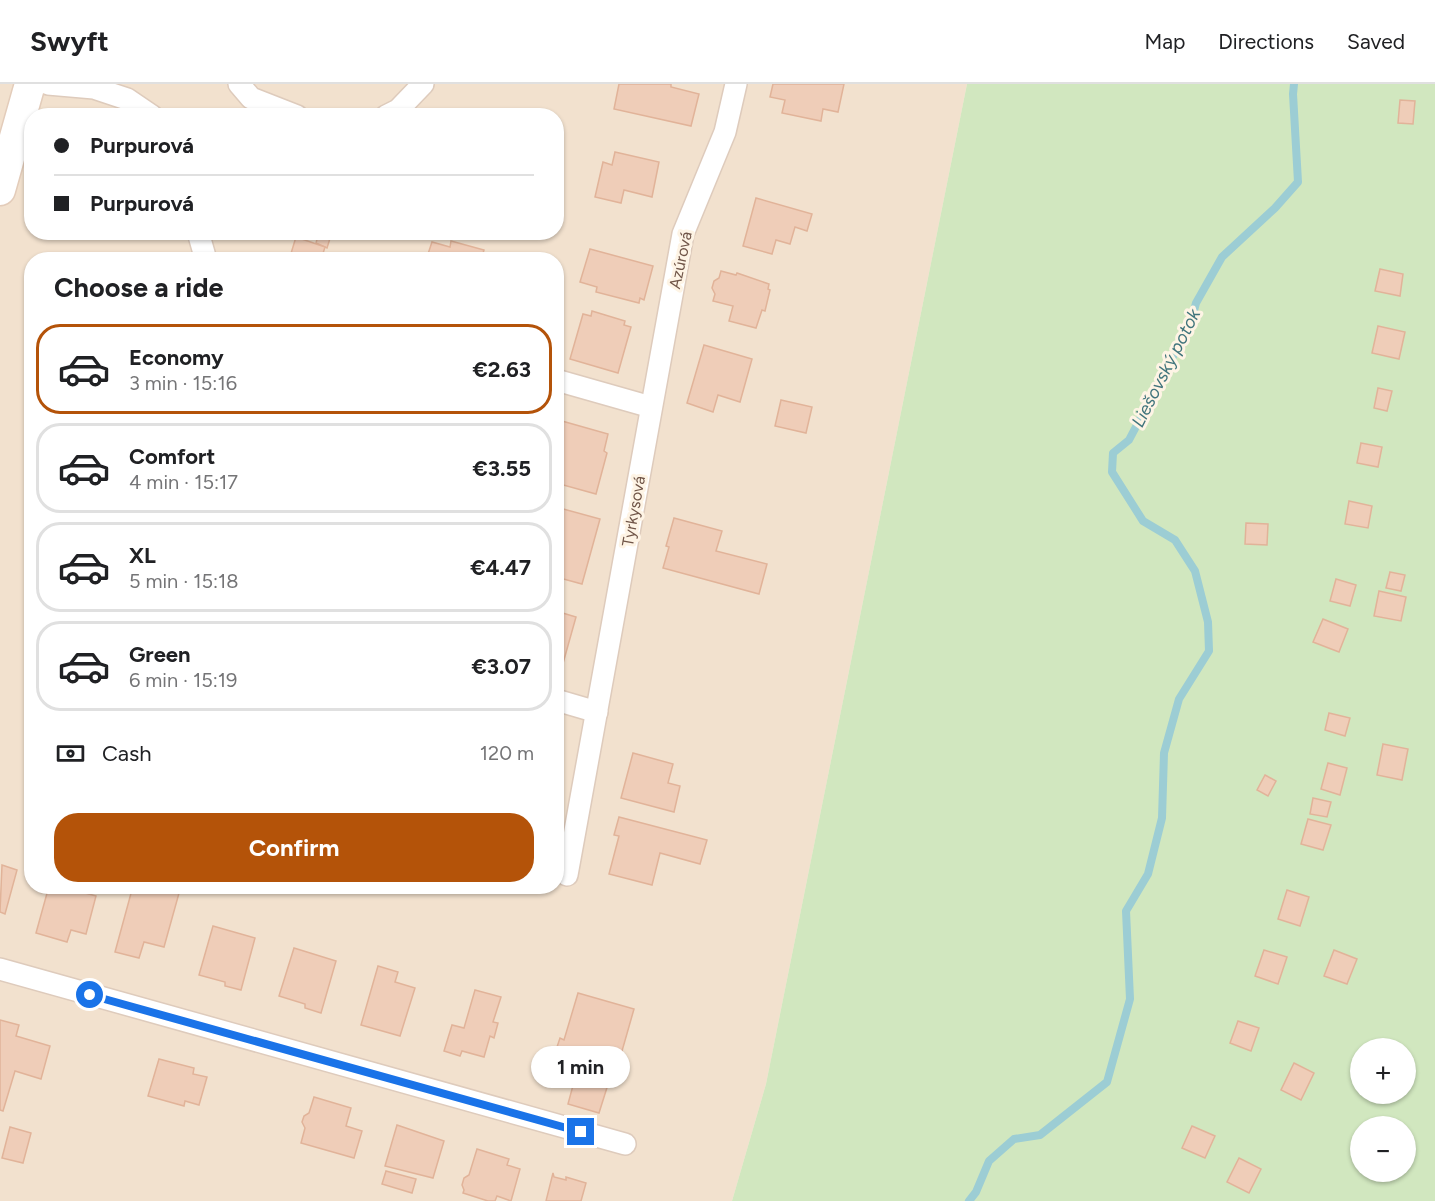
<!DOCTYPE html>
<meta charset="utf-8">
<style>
:root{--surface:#fff;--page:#f2f2f2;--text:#202124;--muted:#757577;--line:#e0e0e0;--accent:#b45309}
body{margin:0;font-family:Figtree,sans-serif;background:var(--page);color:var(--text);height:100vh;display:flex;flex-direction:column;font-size:22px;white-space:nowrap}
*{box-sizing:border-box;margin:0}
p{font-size:20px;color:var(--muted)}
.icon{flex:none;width:33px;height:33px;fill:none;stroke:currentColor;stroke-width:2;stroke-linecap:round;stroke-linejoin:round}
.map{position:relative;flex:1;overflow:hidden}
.sheet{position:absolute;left:24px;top:168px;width:540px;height:642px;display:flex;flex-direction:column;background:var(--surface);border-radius:24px;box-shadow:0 2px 4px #0004}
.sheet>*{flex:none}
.banner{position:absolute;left:24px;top:24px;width:540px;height:132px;border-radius:24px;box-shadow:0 2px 4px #0004;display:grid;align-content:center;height:132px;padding:0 30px;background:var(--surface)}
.tools{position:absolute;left:1350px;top:954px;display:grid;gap:12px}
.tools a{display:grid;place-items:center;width:66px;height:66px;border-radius:50%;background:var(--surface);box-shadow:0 2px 4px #0004;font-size:30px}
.end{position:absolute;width:27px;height:27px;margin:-14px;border:8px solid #1a73e8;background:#fff;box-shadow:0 0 0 3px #fff}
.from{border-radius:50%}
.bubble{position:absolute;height:42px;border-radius:21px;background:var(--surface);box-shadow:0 2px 4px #0004;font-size:20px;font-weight:700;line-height:42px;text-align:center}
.banner b{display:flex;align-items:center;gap:21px;height:57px;font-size:22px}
.banner b+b{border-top:2px solid var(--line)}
.banner i{width:15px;height:15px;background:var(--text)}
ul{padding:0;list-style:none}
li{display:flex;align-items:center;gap:18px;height:90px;margin:0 12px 9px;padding:0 18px;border:3px solid var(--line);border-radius:24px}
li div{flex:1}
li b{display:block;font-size:22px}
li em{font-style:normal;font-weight:700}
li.active{border-color:var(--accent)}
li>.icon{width:54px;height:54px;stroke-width:1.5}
h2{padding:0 30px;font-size:27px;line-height:72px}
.pay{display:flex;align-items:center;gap:15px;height:66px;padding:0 30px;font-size:22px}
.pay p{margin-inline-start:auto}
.action{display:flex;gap:12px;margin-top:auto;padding:12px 30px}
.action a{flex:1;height:69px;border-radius:24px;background:var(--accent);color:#fff;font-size:24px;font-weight:700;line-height:69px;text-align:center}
header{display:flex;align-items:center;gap:36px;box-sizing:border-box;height:84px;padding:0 30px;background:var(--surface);border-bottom:2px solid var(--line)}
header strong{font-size:28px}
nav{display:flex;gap:33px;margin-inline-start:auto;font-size:21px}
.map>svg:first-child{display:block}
.residential{fill:#f2e1ce;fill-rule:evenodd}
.green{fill:#d1e7bf;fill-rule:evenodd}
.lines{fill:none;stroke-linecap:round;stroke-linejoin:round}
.stream{stroke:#9ccdd4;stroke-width:8}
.building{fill:#efcdb8;stroke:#e1b399;stroke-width:1.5}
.street-casing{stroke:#decbbc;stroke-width:24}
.secondary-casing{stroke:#e3ccba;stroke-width:33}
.street{stroke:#fff;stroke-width:21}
.secondary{stroke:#fff;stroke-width:30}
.route{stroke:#1a73e8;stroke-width:8}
.labels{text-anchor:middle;stroke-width:6;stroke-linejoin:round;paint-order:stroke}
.street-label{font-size:16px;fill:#705548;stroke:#fef4e5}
.water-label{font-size:18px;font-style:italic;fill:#40747c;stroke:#fef4e5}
</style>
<header>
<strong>Swyft</strong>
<nav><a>Map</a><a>Directions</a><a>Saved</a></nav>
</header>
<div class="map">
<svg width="1435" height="1117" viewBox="0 0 1435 1117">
<rect width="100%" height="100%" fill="#fbefe0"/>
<path class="residential" d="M0,0H967L766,1000L732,1117H0ZM32,32H556V148H32ZM32,176H556V802H32Z"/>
<path class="green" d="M967,0H1435V1117H732L766,1000ZM1360,964H1406V1010H1360ZM1360,1042H1406V1088H1360Z"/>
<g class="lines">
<polyline class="stream" points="969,1117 976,1108 989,1077 1014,1055 1040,1051 1107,998 1130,915 1126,827 1148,790 1162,734 1164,669 1179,615 1209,567 1208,538 1195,487 1175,456 1143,437 1112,388 1113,369 1129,356 1191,238 1196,219 1222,173 1275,124 1298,98 1293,10 1294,0"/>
</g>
<g class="building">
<polygon points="619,0 671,0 671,3 699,10 691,42 614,25"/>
<polygon points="773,0 844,0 838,28 823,25 821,37 782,29 785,16 770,13"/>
<polygon points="1400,16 1415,17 1413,40 1398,39"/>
<polygon points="615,68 659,78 652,113 624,106 621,119 595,113 603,78 612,81"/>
<polygon points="756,114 812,130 807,147 795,143 790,160 776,156 772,170 743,162"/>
<polygon points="319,148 332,148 327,164 316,159"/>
<polygon points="296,153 325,163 321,176 289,176"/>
<polygon points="451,157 484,166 481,176 426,176 432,158 450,163"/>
<polygon points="590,165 653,182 644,216 640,214 639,219 596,208 597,203 580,198"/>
<polygon points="1380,185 1403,190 1400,212 1375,207"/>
<polygon points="721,187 736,191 737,189 769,200 768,205 770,206 765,227 762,226 756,244 729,237 733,222 713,217 715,210 712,204 714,197 719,194"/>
<polygon points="592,227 625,237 624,241 631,243 618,289 570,275 583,230 591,232"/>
<polygon points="1378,242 1405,248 1399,275 1372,269"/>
<polygon points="704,261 752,275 740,318 718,311 713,328 687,319"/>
<polygon points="1378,304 1392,307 1387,327 1374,324"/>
<polygon points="781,316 812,323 806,349 775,342"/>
<polygon points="562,337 608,350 604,367 607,369 596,410 556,399 556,358"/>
<polygon points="1361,359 1382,363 1378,383 1357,379"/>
<polygon points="1349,417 1372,422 1368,444 1345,440"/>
<polygon points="556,423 600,435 582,500 556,493"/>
<polygon points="674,434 722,447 716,467 767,480 759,510 663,484 669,463 666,462"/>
<polygon points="1246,439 1268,440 1267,461 1245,460"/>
<polygon points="1390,488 1405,491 1401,507 1386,504"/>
<polygon points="1336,495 1356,501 1350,522 1330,517"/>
<polygon points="1379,507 1406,513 1401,537 1374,532"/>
<polygon points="556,527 576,533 560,590 556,589"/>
<polygon points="1323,535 1348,545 1339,568 1313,558"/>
<polygon points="1329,629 1350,634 1345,652 1325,646"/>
<polygon points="556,650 561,652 556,668"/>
<polygon points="1383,660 1408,665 1402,696 1377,691"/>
<polygon points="633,669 673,680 668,699 680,702 674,728 621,714"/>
<polygon points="1328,679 1347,684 1340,711 1321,705"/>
<polygon points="1265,691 1276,697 1268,712 1257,706"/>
<polygon points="1313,714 1331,718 1327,733 1310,730"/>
<polygon points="619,733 707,756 700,780 660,769 652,801 609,790 619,752 614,751"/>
<polygon points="1308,735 1331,741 1323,766 1301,760"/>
<polygon points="2,781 17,786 5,830 0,828"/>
<polygon points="49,802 78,802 82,808 96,812 86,850 71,846 67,858 36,849"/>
<polygon points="133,802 181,802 164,863 144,858 139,874 115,868"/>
<polygon points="1287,806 1309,813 1300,842 1278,835"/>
<polygon points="213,842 255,854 241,906 225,902 225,898 199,891"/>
<polygon points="294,864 336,877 321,929 305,924 305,920 279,912"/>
<polygon points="1264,866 1287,873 1278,900 1255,892"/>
<polygon points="1334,866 1357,875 1347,900 1324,892"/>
<polygon points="378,882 398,888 395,898 415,904 400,952 361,941"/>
<polygon points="475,906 501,913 493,938 498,939 494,954 490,952 484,973 462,967 460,972 444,967 452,941 464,944"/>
<polygon points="578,909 634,925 614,995 610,994 599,1029 568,1020 578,983 557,977 558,973 554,972 560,954 564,956"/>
<polygon points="0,936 19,941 16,952 50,962 41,995 15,987 3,1027 0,1026"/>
<polygon points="1238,937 1259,944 1251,967 1230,959"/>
<polygon points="159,975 194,984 193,990 207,993 199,1021 185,1017 184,1022 148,1012"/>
<polygon points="1294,979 1314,989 1301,1016 1281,1006"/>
<polygon points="314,1013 351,1024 346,1042 362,1047 354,1074 301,1059 305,1044 302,1038 304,1032 309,1029"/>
<polygon points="397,1041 444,1057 433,1094 385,1082"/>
<polygon points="1192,1042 1215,1052 1205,1074 1182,1064"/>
<polygon points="10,1043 31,1049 23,1079 2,1074"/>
<polygon points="477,1065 509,1075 507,1081 520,1085 511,1117 497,1112 495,1117 488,1117 463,1109 464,1106 462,1101 464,1094 469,1091"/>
<polygon points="1239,1074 1261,1085 1249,1109 1227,1098"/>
<polygon points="386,1087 416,1095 412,1109 382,1100"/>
<polygon points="553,1089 554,1093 566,1096 566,1093 586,1099 581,1117 546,1117"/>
</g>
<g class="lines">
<defs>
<g id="street">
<polyline points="48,0 94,4 127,15 152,32"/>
<polyline points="239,0 251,14 297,32"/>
<polyline points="386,32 398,26 423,0"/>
<polyline points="198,148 206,176"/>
<polyline points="556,296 651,323"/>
<polyline points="556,616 597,628"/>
<polyline points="567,791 683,150 725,48 736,0"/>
<polyline points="0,885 625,1060"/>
</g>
<polyline id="secondary" points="0,106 30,0"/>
</defs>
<use href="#street" class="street-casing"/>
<use href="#secondary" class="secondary-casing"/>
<use href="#street" class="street"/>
<use href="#secondary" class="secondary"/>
</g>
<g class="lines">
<polyline class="route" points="90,911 581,1048"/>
</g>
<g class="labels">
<g class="street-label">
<text transform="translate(680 176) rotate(-78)" y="6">Azúrová</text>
<text transform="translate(633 427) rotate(-80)" y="6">Tyrkysová</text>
</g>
<g class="water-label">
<text transform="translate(1166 284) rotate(-63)" y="6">Liešovský potok</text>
</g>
</g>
</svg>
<div class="tools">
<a>+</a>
<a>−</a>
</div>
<i class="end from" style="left:90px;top:911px"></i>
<i class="end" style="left:581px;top:1048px"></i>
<div class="bubble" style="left:531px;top:962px;width:99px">1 min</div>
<div class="banner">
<b><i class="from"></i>Purpurová</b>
<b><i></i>Purpurová</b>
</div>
<section class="sheet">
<h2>Choose a ride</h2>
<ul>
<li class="active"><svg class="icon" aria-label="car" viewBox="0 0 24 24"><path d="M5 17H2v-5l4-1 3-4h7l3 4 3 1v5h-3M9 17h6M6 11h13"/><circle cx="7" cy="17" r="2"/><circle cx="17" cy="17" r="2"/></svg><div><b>Economy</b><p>3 min · 15:16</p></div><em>€2.63</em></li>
<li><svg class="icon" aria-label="car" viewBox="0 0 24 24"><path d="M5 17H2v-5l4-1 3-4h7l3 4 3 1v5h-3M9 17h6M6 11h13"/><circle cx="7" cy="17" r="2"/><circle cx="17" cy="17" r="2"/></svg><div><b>Comfort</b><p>4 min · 15:17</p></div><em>€3.55</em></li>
<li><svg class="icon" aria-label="car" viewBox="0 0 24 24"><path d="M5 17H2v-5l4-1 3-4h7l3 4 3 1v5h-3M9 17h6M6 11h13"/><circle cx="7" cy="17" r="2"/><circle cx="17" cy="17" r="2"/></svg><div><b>XL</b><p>5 min · 15:18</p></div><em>€4.47</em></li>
<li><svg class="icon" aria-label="car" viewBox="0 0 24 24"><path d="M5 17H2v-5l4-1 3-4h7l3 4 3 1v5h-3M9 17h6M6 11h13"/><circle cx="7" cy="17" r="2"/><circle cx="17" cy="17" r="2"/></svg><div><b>Green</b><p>6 min · 15:19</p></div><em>€3.07</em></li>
</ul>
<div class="pay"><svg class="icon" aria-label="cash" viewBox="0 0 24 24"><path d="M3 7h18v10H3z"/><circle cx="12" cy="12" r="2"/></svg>Cash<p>120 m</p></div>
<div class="action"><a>Confirm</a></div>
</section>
</div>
